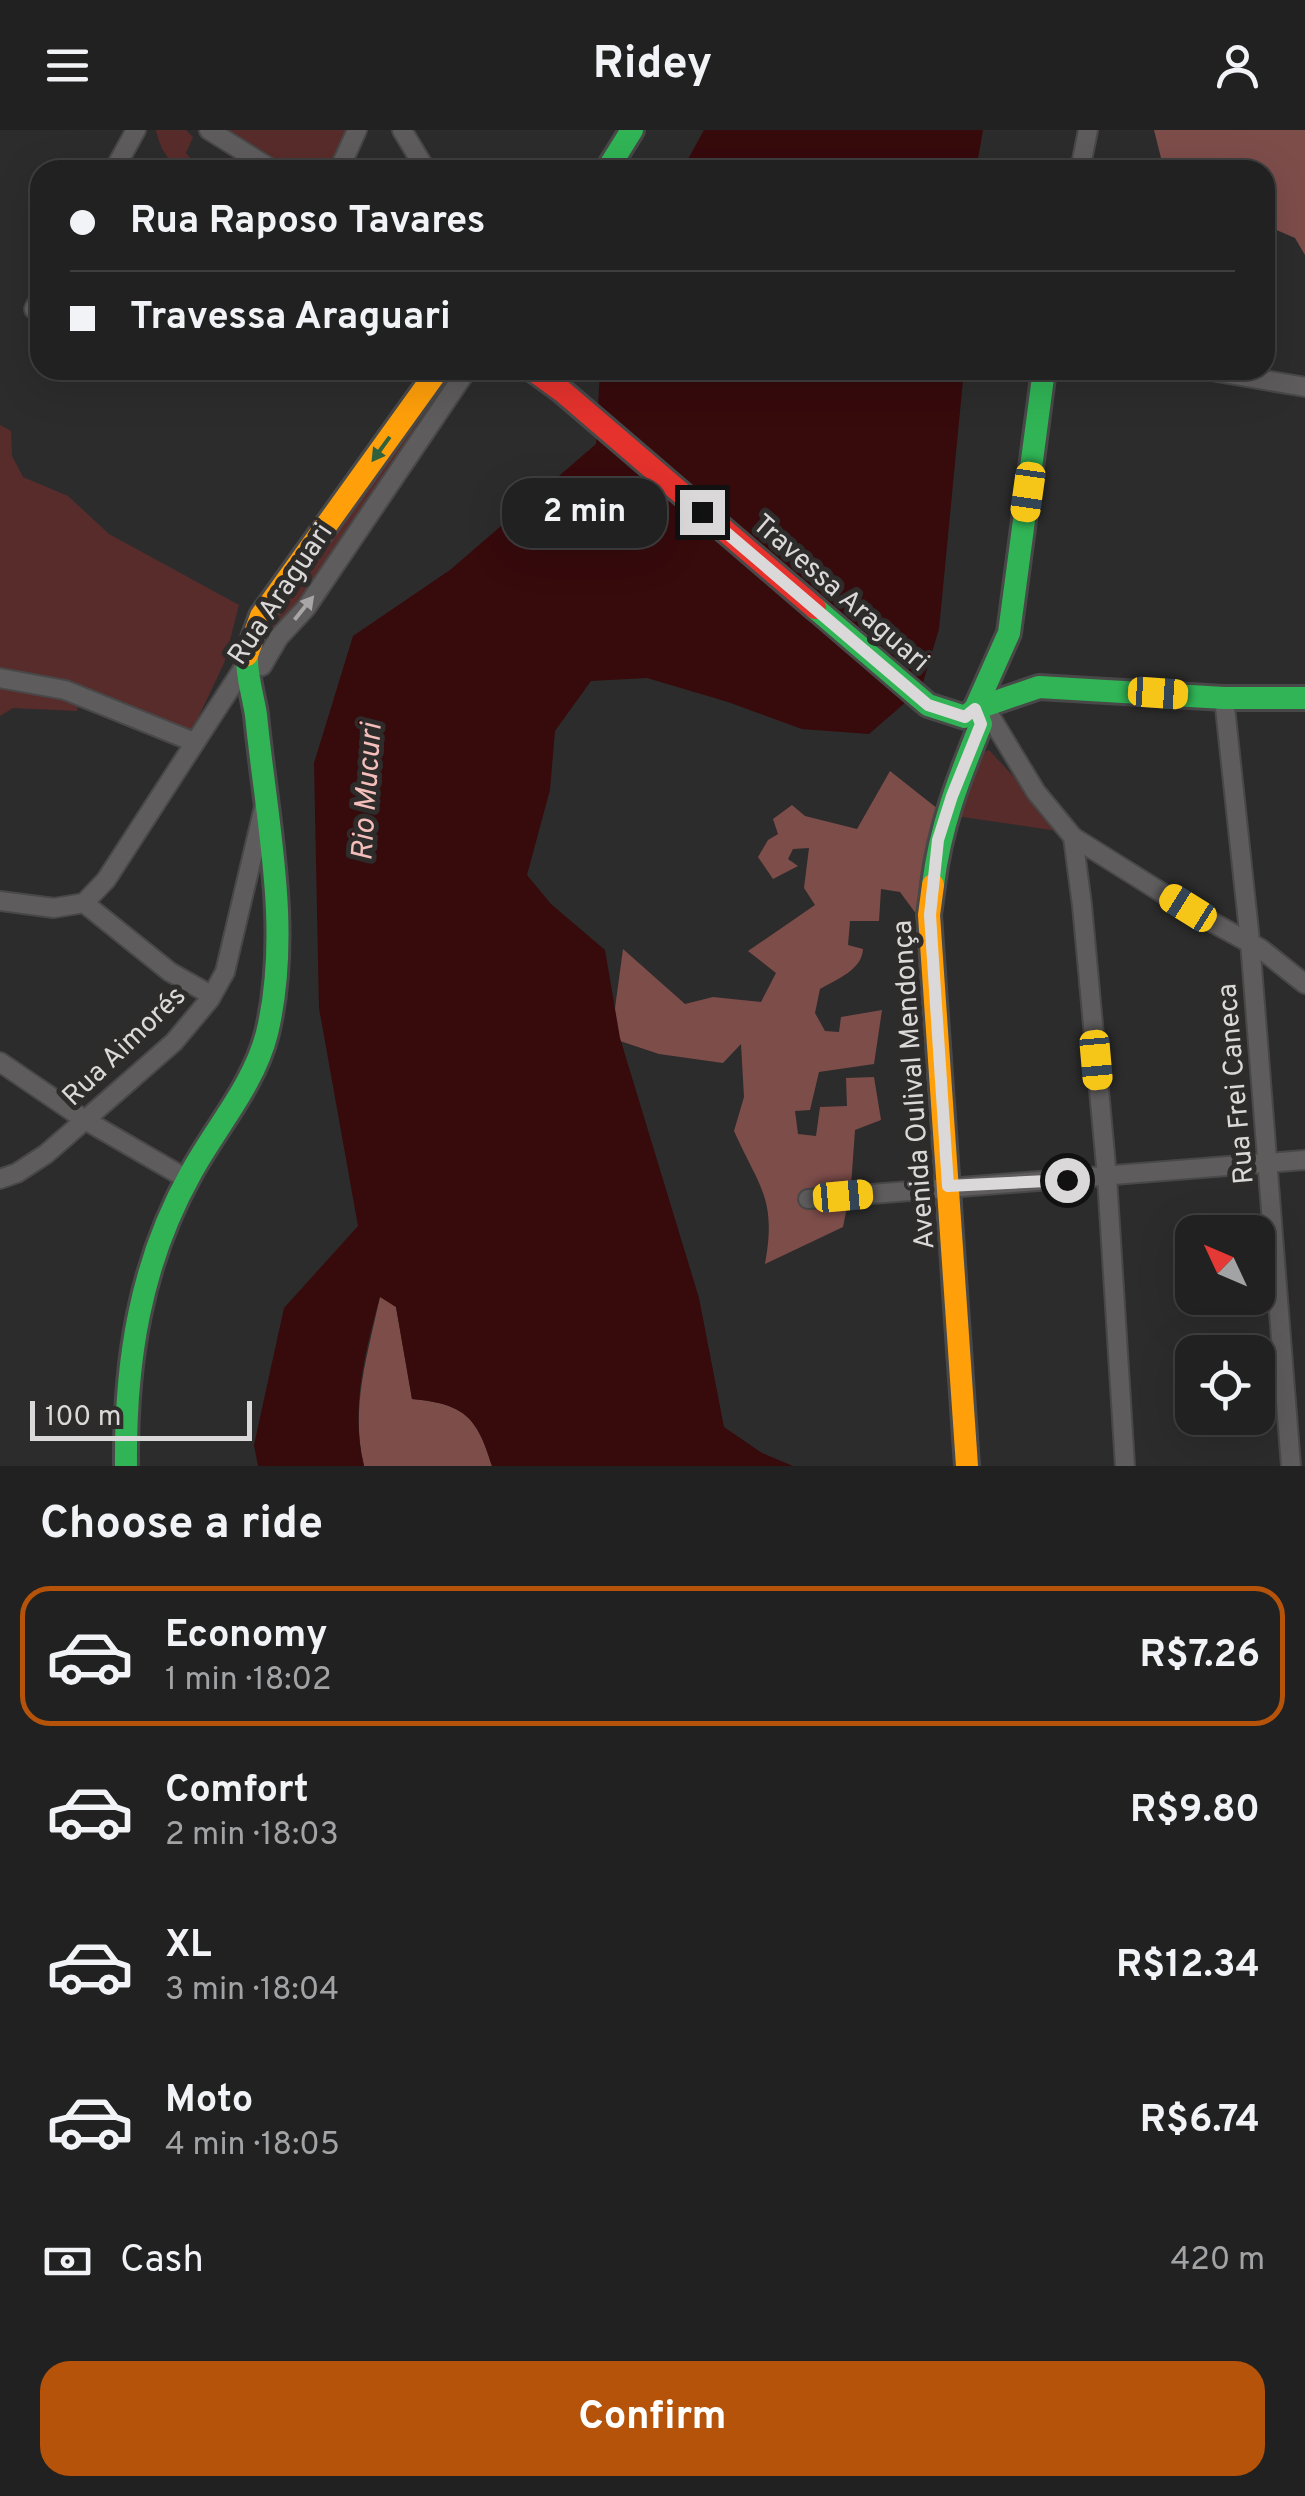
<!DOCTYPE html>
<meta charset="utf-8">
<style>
:root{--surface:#222121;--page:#2a292a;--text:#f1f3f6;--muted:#a2a3a5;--line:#3f3e3f;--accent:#b45309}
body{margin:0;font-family:Overpass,sans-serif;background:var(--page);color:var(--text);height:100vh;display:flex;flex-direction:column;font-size:38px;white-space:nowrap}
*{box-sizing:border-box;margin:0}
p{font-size:32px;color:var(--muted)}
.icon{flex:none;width:55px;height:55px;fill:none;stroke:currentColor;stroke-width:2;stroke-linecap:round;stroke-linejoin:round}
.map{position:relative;height:1336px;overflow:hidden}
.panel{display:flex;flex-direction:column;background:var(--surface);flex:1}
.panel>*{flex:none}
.hud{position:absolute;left:30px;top:30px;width:1245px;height:220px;border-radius:30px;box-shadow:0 10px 40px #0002,0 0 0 2px var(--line);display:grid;align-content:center;height:220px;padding:0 40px;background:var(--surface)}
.needle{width:65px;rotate:314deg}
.fabs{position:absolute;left:1175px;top:1085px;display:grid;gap:20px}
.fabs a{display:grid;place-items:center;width:100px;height:100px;border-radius:20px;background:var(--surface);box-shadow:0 10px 40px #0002,0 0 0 2px var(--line);font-size:50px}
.scale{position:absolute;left:30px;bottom:25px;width:222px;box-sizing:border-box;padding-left:10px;border:5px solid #dad8d8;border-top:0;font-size:28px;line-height:35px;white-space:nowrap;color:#dad8d8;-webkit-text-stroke:8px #2e2b2b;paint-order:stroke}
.end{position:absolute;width:45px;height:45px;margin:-22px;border:12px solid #dad8d8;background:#111;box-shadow:0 0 0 5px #111}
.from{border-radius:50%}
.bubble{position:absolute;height:70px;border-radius:30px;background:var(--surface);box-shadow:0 10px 40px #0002,0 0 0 2px var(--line);font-size:32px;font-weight:700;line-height:70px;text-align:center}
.car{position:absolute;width:30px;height:60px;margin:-30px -15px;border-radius:12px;box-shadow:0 0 8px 2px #0007;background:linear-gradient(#f5c518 24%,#345 0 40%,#f5c518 0 76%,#345 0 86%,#f5c518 0)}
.hud b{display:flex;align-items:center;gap:35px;height:95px;font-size:38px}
.hud b+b{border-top:2px solid var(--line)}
.hud i{width:25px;height:25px;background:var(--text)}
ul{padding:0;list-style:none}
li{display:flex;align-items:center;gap:30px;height:140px;margin:0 20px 15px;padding:0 20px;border:5px solid transparent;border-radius:30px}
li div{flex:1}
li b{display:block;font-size:38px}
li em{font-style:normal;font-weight:700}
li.on{border-color:var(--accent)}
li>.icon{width:90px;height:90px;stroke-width:1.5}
h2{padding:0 40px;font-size:45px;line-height:120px}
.pay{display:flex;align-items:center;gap:25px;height:110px;padding:0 40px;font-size:38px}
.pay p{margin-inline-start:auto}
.button{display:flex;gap:20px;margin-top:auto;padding:20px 40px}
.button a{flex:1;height:115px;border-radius:30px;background:var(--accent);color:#fff;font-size:40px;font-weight:700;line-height:115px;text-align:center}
header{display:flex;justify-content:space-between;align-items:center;height:130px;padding:0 40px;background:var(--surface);font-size:45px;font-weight:700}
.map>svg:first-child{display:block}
.green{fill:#582c2b}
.forest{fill:#7d4d4a}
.water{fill:#370a0c}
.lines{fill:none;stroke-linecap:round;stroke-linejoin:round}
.street-casing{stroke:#494848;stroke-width:22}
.fast-casing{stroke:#494848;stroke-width:28}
.slow-casing{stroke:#494848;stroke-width:28}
.jam-casing{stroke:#494848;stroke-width:28}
.street{stroke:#5e5c5c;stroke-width:18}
.fast{stroke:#30b455;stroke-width:22}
.slow{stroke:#ff9f0a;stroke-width:22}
.jam{stroke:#e5322d;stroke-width:22}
.oneway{fill:#2f623c}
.oneway2{fill:#a8a6a6}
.route{stroke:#dad8d8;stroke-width:12}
.labels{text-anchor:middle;stroke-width:10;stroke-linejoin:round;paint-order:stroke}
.street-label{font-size:28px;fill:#dad8d8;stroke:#2e2b2b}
.water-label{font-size:30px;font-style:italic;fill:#f4beba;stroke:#2e2b2b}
</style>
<header><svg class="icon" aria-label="menu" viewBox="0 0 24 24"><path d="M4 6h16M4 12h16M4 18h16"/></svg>Ridey<svg class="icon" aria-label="person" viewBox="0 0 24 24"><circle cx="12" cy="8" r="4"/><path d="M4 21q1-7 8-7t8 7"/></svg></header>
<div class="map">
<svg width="1305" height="1336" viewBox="0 0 1305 1336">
<rect width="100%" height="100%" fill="#2d2c2c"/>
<g class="green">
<path d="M156,0H186L193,7L186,23L194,32L193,38L180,40C166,28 160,18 156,0Z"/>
<polygon points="227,0 348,0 332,40 290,40"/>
<polygon points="443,240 460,240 273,511 263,513 263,500"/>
<polygon points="0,295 11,301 12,326 23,347 68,366 109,404 239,475 224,533 190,605 0,541"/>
<polygon points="0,554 80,569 77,581 13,578 0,586"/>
<polygon points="989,620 1040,675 1058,701 956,686 981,624"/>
</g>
<g class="forest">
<polygon points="1154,0 1305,0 1305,125 1295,108 1265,95 1265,40 1164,40"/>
<path d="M890,641L938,679L917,785L900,762L881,759L879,791H850L848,815L863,819C862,840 837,849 820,859L815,883L825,901L839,902L841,887L882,880L874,934L819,942L810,980L795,981L798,1004L816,1006L820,977L847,976L846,948L874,947L881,990L855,1000L851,1056L843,1097L765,1134C777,1068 759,1057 734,1001L744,967L741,914L723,933L659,924L611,908L623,819L685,874L713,867L761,872L776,843L748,821L815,775L804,758L809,718L793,719L788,729L798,736L773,749L758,727L768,710L778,704L773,689L792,675L805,686L857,699Z"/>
<path d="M380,1166L396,1177L412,1269C464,1274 477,1286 492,1336H364C350,1276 368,1225 380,1166Z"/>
</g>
<g class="water">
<polygon points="704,0 983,0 976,40 682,40"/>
<path d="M600,240H964L939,499L921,559L869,604L802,599L728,572L647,548L591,551L555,601L550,660L527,745L551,774L605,820L620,908L699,1168L724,1297L762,1323L793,1336H492C477,1286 464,1274 412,1269L396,1177L380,1167C365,1221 350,1280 364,1336H258L254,1315L284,1178L358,1096L319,878L314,633L353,506L450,440L596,314Z"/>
</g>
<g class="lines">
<defs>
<g id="street">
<polyline points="209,0 273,40"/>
<polyline points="402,0 426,40"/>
<polyline points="114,40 136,0"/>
<polyline points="339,40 357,0"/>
<polyline points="1080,40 1088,0"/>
<polyline points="34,179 40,169"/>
<polyline points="1206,240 1305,257"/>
<polyline points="262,536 279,507 306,478 467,240"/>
<polyline points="0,548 65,560 194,612"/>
<polyline points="1224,568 1250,811 1291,1336"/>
<polyline points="984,576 1036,662 1073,707 1082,775 1107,1047 1125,1336"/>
<polyline points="1073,707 1188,779 1261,819 1305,854"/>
<polyline points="0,771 54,778 84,773 106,750 244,537 267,525"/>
<polyline points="84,773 170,842 211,865"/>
<polyline points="0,932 85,990 187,1049"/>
<polyline points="0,1049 17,1043 46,1024 85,990 174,912 210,869 225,842 264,677"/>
<polyline points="808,1069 1305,1030"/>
</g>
<g id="fast">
<polyline points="607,40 632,0"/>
<polyline points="815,478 928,575 965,587 975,579 1039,557 1224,568 1305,568"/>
<path d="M933,755C940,697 959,648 981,594L975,579L1009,503L1044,240"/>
<path d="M126,1336C125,1232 140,1134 191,1043C216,997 254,955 267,903C292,799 266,689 256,585C253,565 246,545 247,525"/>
</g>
<g id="slow">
<polyline points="247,525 261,486 438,240"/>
<polyline points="933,755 929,785 967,1336"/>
</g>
<polyline id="jam" points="533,240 562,261 815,478"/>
</defs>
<use href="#street" class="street-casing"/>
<use href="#fast" class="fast-casing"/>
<use href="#slow" class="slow-casing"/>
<use href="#jam" class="jam-casing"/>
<use href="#street" class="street"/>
<use href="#fast" class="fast"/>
<use href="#slow" class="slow"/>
<use href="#jam" class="jam"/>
</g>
<defs><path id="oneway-solid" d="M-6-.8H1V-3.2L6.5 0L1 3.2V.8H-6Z" transform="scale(2.5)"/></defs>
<use class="oneway" href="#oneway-solid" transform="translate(381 319) rotate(126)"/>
<use class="oneway2" href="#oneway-solid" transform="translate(304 478) rotate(-51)"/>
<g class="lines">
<polyline class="route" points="702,382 928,575 965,587 975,579 981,594 952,666 938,710 930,785 948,1056 1067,1050"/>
</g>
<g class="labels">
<g class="street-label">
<text transform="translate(842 462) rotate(41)" y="10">Travessa Araguari</text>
<text transform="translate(279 463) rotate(-56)" y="10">Rua Araguari</text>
<text transform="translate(123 915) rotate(-44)" y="10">Rua Aimorés</text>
<text transform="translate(1234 954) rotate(-95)" y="10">Rua Frei Caneca</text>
<text transform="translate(912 955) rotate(-94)" y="10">Avenida Oulival Mendonça</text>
</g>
<g class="water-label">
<text transform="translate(366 662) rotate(-86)" y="10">Rio Mucuri</text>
</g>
</g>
</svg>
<div class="fabs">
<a><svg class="needle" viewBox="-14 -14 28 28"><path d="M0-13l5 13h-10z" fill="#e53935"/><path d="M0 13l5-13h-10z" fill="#a2a3a5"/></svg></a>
<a><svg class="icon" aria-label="locate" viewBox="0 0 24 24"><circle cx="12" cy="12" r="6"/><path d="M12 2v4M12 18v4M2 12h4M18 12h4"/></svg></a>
</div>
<div class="scale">100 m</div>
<i class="end from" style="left:1067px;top:1050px"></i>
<i class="end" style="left:702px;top:382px"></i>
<div class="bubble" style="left:502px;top:348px;width:165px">2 min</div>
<i class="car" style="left:1028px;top:362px;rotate:188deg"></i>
<i class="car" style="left:1158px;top:563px;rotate:94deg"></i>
<i class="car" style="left:1188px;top:778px;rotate:302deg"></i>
<i class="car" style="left:1096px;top:930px;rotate:175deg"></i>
<i class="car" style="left:843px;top:1066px;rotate:85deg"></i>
<div class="hud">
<b><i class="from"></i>Rua Raposo Tavares</b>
<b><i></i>Travessa Araguari</b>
</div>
</div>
<section class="panel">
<h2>Choose a ride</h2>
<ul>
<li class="on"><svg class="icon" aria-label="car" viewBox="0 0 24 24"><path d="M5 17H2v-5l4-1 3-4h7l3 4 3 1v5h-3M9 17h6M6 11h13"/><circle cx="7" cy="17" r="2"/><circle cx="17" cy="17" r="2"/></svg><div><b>Economy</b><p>1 min · 18:02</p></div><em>R$7.26</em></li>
<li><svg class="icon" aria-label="car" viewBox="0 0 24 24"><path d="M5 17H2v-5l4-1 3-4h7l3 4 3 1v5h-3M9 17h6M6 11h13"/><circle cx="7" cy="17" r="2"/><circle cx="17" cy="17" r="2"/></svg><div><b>Comfort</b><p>2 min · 18:03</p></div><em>R$9.80</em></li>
<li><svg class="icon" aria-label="car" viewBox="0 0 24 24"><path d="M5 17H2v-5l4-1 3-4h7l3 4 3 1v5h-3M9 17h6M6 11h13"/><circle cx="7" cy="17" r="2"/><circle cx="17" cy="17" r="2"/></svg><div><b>XL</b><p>3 min · 18:04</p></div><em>R$12.34</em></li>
<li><svg class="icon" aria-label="car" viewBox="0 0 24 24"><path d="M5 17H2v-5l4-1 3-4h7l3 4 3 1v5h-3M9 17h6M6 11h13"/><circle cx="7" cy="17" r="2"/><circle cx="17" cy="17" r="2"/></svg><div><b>Moto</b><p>4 min · 18:05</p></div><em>R$6.74</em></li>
</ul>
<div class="pay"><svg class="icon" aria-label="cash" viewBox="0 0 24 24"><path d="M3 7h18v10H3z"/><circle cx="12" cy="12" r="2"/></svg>Cash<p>420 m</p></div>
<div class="button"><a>Confirm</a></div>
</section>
